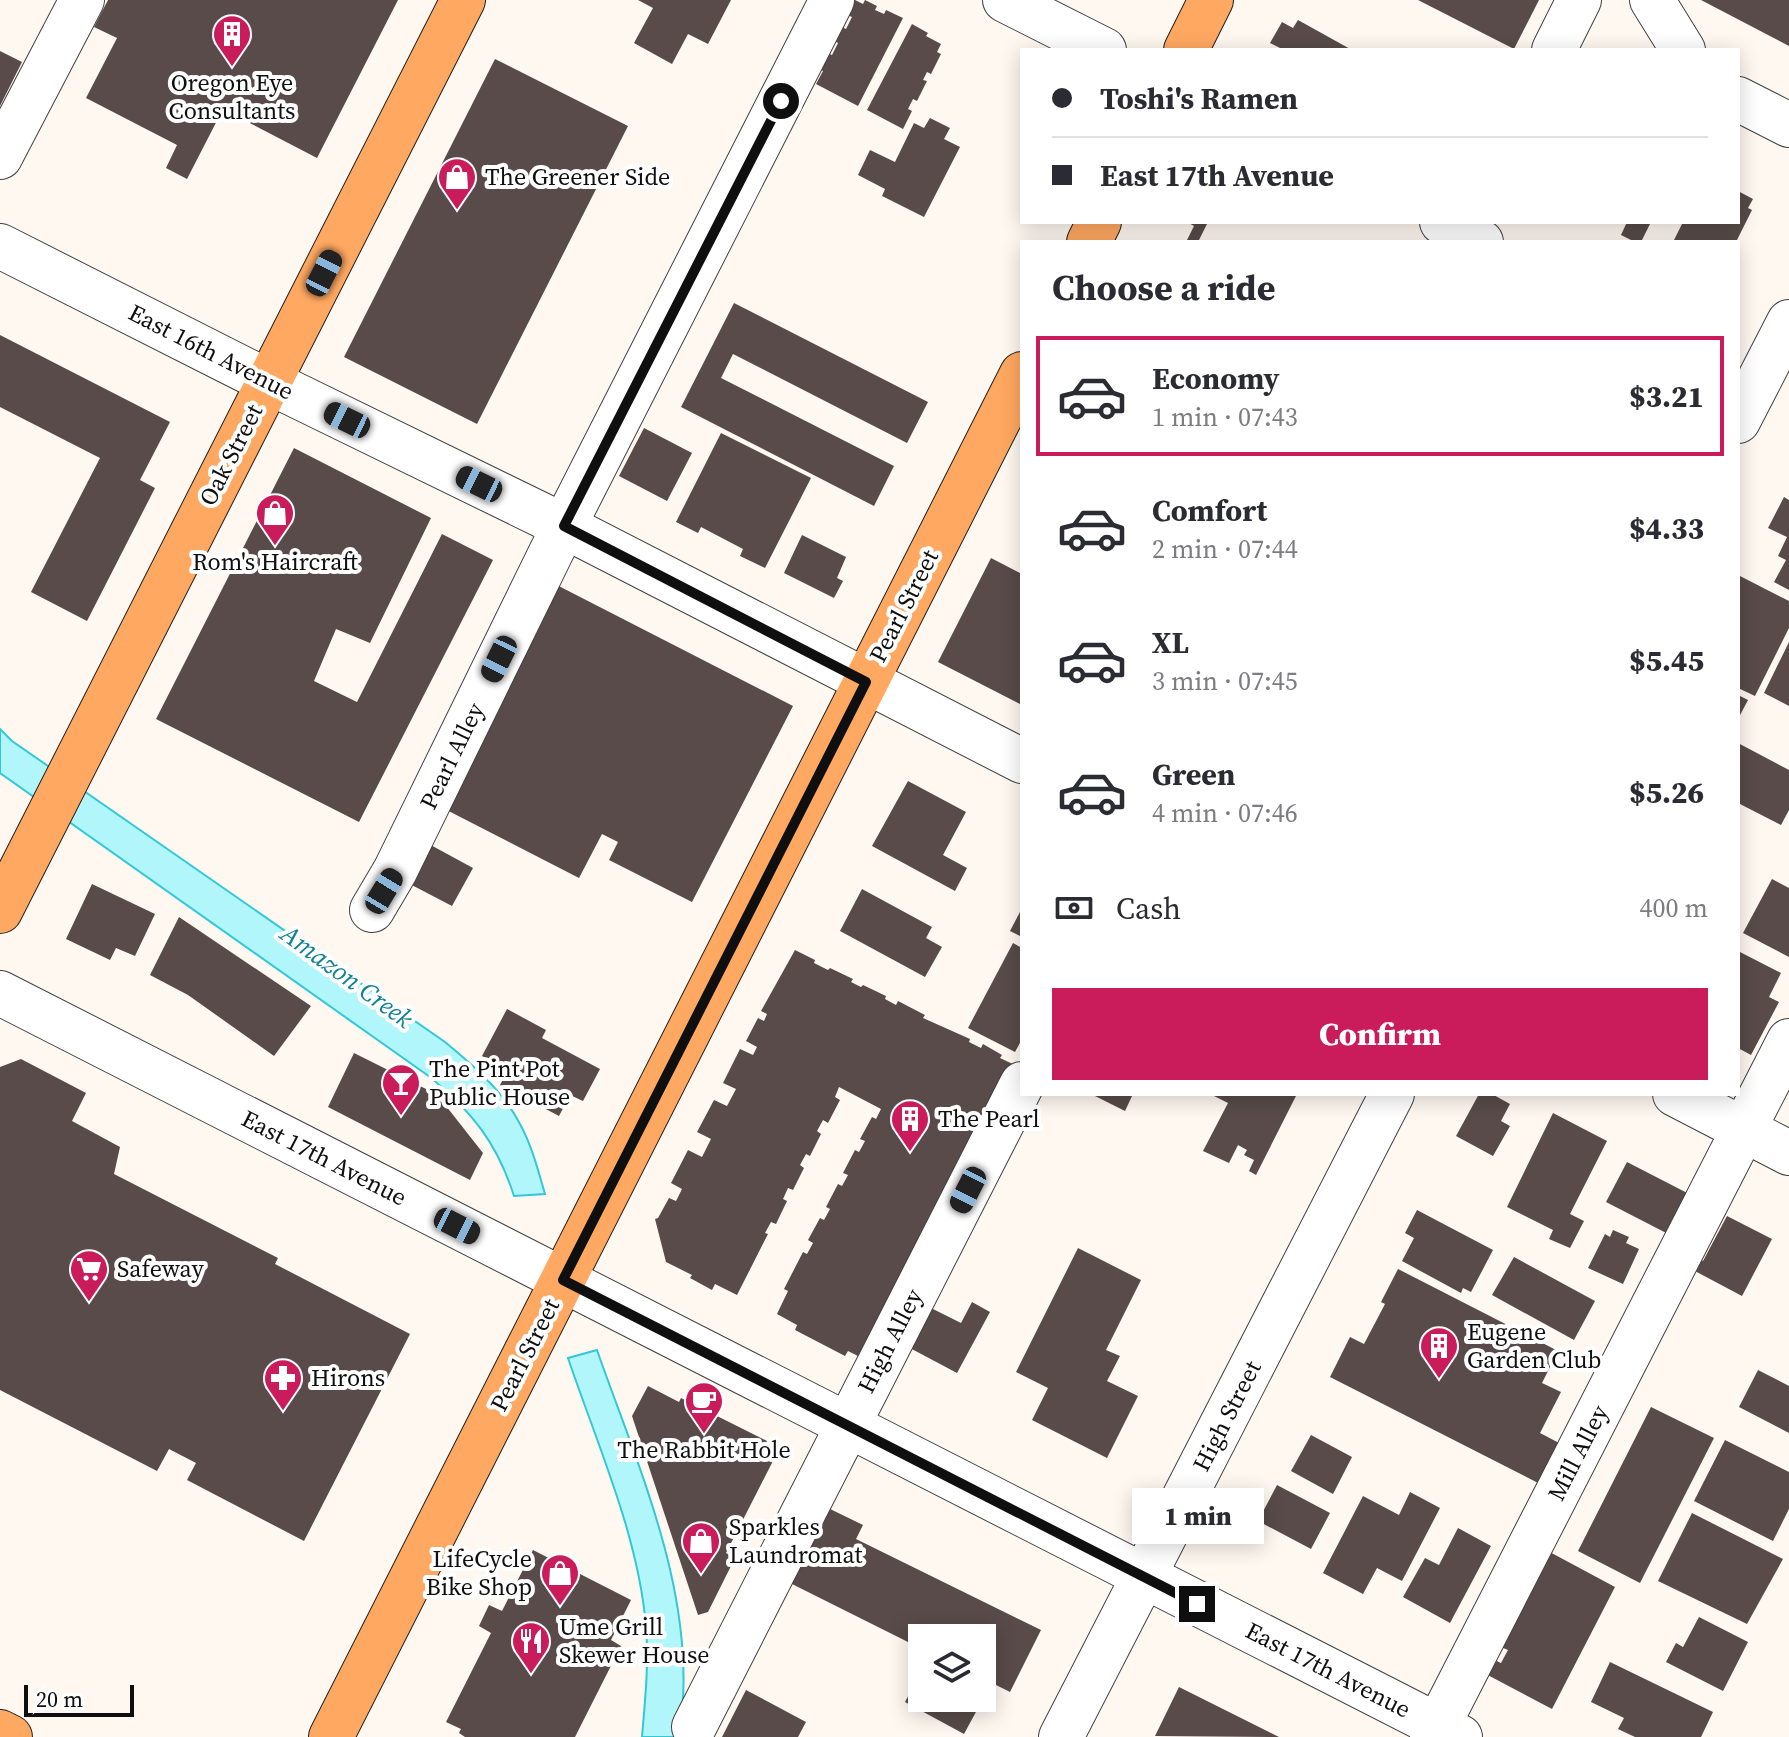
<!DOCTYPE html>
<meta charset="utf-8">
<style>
:root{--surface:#fff;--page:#f2f2f3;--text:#2b2b33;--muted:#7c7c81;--line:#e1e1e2;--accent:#ca1c5a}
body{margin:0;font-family:"Source Serif 4",serif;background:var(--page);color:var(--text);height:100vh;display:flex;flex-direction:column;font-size:30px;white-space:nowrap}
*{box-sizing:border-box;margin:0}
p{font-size:26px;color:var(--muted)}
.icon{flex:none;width:44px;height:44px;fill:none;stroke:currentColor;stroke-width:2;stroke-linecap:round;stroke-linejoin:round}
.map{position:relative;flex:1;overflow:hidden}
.sheet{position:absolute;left:1020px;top:240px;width:720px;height:856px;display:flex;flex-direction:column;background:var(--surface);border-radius:0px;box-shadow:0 4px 20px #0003}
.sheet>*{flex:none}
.hud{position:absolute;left:1020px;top:48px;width:720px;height:176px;border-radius:0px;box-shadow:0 4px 20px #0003;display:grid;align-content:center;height:176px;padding:0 32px;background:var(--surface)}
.fabs{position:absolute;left:908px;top:1624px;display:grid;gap:16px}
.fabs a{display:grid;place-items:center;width:88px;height:88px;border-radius:0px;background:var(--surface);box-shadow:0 4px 20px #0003;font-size:40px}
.scale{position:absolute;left:24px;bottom:20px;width:110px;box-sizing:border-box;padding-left:8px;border:4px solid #0f0f0f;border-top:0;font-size:22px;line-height:28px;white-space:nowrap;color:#0f0f0f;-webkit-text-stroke:6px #fff;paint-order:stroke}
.end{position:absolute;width:36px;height:36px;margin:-18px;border:10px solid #0f0f0f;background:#fff;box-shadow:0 0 0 4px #fff}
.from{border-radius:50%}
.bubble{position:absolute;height:56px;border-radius:0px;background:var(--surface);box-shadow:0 4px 20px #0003;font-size:26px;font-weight:800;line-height:56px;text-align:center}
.car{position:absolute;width:24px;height:48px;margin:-24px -12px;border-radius:10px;box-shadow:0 0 6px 2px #0007;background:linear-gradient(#222 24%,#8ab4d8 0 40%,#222 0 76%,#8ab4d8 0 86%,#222 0)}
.hud b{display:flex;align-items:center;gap:28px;height:76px;font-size:30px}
.hud b+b{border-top:2px solid var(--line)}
.hud i{width:20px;height:20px;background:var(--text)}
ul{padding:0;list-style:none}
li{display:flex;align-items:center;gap:24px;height:120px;margin:0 16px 12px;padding:0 16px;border:4px solid transparent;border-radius:0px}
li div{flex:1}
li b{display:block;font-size:30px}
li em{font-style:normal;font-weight:800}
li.active{border-color:var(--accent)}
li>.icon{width:72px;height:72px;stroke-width:1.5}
h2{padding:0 32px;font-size:36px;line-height:96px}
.pay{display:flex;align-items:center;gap:20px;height:88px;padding:0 32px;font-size:30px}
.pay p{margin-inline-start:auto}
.cta{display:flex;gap:16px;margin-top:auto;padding:16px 32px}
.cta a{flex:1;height:92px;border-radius:0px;background:var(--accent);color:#fff;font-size:32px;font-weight:800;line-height:92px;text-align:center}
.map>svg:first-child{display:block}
.water{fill:#b1f6fa;stroke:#33c8d7;stroke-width:2}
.building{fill:#584b4a}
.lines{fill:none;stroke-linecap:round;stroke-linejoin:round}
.minor-casing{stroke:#424242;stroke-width:46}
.major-casing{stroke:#202020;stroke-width:46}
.minor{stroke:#fff;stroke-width:44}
.major{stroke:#ffa861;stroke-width:44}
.route{stroke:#0f0f0f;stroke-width:10}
.labels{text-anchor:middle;stroke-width:8;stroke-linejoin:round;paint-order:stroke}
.poi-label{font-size:24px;fill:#0f0f0f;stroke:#fff;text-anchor:start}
.street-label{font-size:24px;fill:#0f0f0f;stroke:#fff}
.water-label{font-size:26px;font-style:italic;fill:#0e8293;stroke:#fff}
</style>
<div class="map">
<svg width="1789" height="1737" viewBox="0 0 1789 1737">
<rect width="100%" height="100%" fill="#fff8f1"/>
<g class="water">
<path d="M0,729L12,741L445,1042C473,1065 503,1091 520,1124C532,1146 538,1170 545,1194L514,1196C497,1143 473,1113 430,1077L0,773Z"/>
<path d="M597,1350C640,1473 701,1603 679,1737H642C645,1701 649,1664 646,1627C639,1537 597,1444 568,1358Z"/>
</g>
<g class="building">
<polygon points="108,0 398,0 317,158 223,109 187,179 166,168 177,145 86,98 117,38 94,27"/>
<polygon points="638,0 731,0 708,44 688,34 672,64 634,43 653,8"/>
<polygon points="855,0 863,4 865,0 877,6 875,10 884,14 886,10 903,18 858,106 816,84 823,71 819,69 827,53 832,55 838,43 835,41 842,27 846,29 852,17 847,15"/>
<polygon points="1418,0 1539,0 1514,49"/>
<polygon points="1701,0 1789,0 1789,46"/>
<polygon points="1298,20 1352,50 1284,50 1270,43 1282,22 1293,28"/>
<polygon points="912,24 928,33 926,36 941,44 937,52 941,54 931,74 927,72 923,80 927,81 917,101 913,99 908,109 912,111 903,129 867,110"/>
<polygon points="0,51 22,62 0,106"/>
<polygon points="495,59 628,126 477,424 344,357"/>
<polygon points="930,118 950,128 944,139 960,147 924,217 882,196 885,189 858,175 870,150 895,162 914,123 924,128"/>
<polygon points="1738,191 1753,199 1748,208 1752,210 1736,242 1673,242 1683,222 1738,222"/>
<polygon points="1187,222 1208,222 1198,242 1186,242 1194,226"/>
<polygon points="1627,222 1651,222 1641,242 1635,242 1621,235"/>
<polygon points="734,303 928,402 907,443 733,354 721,378 894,466 874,506 681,407"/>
<polygon points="0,335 170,422 140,480 155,488 87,621 31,592 100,458 0,407"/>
<polygon points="644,428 692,453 667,501 619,476"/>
<polygon points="721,433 811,478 765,568 740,556 743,549 701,527 698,533 676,522"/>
<polygon points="294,448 431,518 370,643 336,629 314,681 357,702 442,534 493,560 359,822 156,719"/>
<polygon points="1784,497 1789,500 1789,590 1774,582 1786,560 1778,556 1787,537 1768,528"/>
<polygon points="802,535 846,557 837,578 843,581 834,598 784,573"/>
<polygon points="991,558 1022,574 1022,705 938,662"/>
<polygon points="1738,575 1789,601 1789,628 1755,696 1738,688"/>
<polygon points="547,580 793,706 692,902 609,860 618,842 602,834 579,878 433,803"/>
<polygon points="1789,642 1789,706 1764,693"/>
<polygon points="1738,695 1748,700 1738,719"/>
<polygon points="1738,743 1789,770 1789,810 1781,825 1738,803"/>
<polygon points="908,781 966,812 943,855 967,868 955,891 872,846"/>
<polygon points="427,843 473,868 452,906 406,882"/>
<polygon points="1772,879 1789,888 1789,957 1743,933"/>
<polygon points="92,884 155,914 135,956 116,948 110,960 66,939"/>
<polygon points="862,889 932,927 926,938 942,947 925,977 840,931"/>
<polygon points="1022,908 1022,937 1010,931"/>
<polygon points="179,917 311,1006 274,1056 188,995 150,975"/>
<polygon points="1013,943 1022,948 1022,1039 1015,1052 968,1028"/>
<polygon points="795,950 815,960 814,963 828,970 830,968 853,979 851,982 861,987 863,985 886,996 885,999 896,1005 898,1001 925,1015 923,1018 970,1039 969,1042 981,1048 983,1044 1002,1055 1000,1058 1019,1067 858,1356 848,1351 845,1356 795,1330 797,1325 777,1314 788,1291 784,1289 803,1252 807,1254 813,1243 808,1240 820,1218 824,1220 830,1209 826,1207 838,1184 842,1186 848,1175 843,1173 855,1150 859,1152 865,1141 860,1139 872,1117 876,1119 881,1109 839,1087 835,1097 840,1100 828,1123 823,1120 817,1131 821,1134 810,1156 806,1154 800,1165 804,1168 793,1190 788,1188 783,1199 787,1201 776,1224 771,1222 765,1233 768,1234 737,1295 715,1284 712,1290 690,1278 692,1275 666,1262 655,1219 658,1218 669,1198 676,1201 682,1189 671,1183 688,1150 702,1157 711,1139 697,1132 714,1100 727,1106 736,1089 723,1083 740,1049 753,1055 757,1047 746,1041 758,1018 764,1021 767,1014 761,1011"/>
<polygon points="1738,951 1781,973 1769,997 1779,1002 1751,1055 1738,1048"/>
<polygon points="507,1009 546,1030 542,1038 600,1069 583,1101 570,1095 559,1116 500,1085 508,1070 482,1056"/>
<polygon points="354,1053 428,1090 446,1106 483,1153 470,1180 328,1107"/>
<polygon points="21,1059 86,1093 72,1121 120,1147 114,1174 278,1258 275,1264 410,1334 304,1541 187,1480 196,1463 169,1449 157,1471 0,1390 0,1067"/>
<polygon points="1091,1094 1133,1094 1125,1111"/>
<polygon points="1210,1094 1297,1094 1256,1175 1249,1171 1254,1160 1244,1155 1247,1150 1238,1145 1229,1163 1203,1151 1228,1103"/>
<polygon points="1479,1094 1492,1094 1510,1104 1501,1121 1510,1126 1493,1156 1456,1136"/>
<polygon points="1553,1113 1607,1141 1570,1214 1584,1221 1570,1248 1549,1239 1553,1230 1507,1207"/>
<polygon points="1627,1162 1695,1197 1674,1237 1606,1202"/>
<polygon points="1417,1210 1493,1250 1471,1292 1463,1288 1461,1293 1402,1261 1414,1238 1405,1233"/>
<polygon points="1727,1216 1772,1239 1742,1296 1693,1270 1699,1258 1703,1261"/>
<polygon points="1613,1230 1629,1237 1626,1243 1639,1249 1623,1284 1588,1268 1605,1234 1610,1237"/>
<polygon points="1078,1248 1141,1280 1106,1350 1120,1356 1107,1381 1138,1396 1107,1458 1032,1420 1048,1388 1016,1372"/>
<polygon points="1514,1257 1595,1301 1574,1340 1492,1295"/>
<polygon points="1398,1269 1558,1351 1542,1383 1561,1392 1540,1433 1563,1445 1542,1485 1330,1377 1350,1337 1364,1344 1385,1304 1381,1302"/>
<polygon points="972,1302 990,1312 957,1373 908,1347 929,1307 961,1323"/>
<polygon points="1758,1370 1789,1386 1789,1433 1739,1407"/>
<polygon points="648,1386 679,1402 681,1398 767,1441 763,1448 776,1455 726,1553 735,1558 708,1612 698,1615 632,1416"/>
<polygon points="1651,1407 1714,1438 1640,1583 1578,1551"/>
<polygon points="1311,1435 1352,1457 1333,1494 1291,1471"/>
<polygon points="1725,1440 1789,1472 1789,1509 1773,1541 1694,1501"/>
<polygon points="1277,1485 1330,1513 1311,1549 1258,1521"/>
<polygon points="1410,1492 1440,1508 1402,1581 1377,1568 1363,1594 1323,1573 1363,1496 1399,1515"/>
<polygon points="826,1507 863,1525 856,1539 1041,1630 1010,1692 982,1678 982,1638 922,1638 922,1649 788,1582"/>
<polygon points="1692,1513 1783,1559 1747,1624 1658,1581"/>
<polygon points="1458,1528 1491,1546 1450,1623 1403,1597 1425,1558 1439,1565"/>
<polygon points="533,1550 631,1600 611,1640 621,1646 575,1737 465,1737 459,1733 461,1729 446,1722 491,1633 479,1626 489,1605 502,1611"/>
<polygon points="1546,1550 1615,1587 1552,1709 1482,1672 1490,1658 1501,1663 1508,1650 1496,1645"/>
<polygon points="1699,1617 1748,1642 1723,1691 1666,1662 1676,1643 1683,1647"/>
<polygon points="1610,1662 1713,1712 1701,1737 1635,1737 1618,1729 1624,1718 1591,1702"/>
<polygon points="922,1670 922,1698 982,1698 982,1682 990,1686 964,1734 905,1702"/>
<polygon points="1179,1687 1279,1737 1155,1736"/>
<polygon points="746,1690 806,1722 798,1737 722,1737"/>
</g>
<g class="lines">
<defs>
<g id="minor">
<polyline points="1005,0 1104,50"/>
<polyline points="1652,0 1683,50"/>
<polyline points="1554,50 1579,0"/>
<polyline points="1738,99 1789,125"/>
<polyline points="0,157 82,0"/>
<polyline points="1442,222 1481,242"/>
<polyline points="0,246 269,382 564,526 1022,761"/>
<polyline points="1738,421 1789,322"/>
<polyline points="372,910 395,871 564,526 832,0"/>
<polyline points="0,993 1460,1737"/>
<polyline points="1675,1094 1789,1153"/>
<polyline points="694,1727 1022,1084"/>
<polyline points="1061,1737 1392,1094"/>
<polyline points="1432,1737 1789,1041"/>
</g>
<g id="major">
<polyline points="1186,50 1211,0"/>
<polyline points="1089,242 1099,222"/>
<polyline points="0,911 463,0"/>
<polyline points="0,1732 10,1737"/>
<polyline points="331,1737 1022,374"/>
</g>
</defs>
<use href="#minor" class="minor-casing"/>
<use href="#major" class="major-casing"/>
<use href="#minor" class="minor"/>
<use href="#major" class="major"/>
</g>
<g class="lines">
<polyline class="route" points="781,101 564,526 866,682 563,1280 1197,1604"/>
</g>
<defs>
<symbol id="building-pin" viewBox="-11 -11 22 30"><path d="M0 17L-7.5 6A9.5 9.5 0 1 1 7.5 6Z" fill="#ca1c5a" stroke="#fff"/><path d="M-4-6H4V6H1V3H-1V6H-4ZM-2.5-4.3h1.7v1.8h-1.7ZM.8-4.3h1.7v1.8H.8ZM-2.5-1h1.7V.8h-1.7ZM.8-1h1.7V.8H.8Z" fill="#fff"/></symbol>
<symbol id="shop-pin" viewBox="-11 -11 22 30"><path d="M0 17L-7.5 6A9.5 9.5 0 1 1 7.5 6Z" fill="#ca1c5a" stroke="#fff"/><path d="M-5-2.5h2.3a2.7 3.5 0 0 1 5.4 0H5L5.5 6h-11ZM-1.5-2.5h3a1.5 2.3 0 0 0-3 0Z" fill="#fff"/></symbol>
<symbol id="bar-pin" viewBox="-11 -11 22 30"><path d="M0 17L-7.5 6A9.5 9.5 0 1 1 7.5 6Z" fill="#ca1c5a" stroke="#fff"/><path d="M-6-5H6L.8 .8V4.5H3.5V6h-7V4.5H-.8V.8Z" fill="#fff"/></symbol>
<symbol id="supermarket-pin" viewBox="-11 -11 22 30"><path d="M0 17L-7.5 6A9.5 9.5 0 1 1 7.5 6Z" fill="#ca1c5a" stroke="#fff"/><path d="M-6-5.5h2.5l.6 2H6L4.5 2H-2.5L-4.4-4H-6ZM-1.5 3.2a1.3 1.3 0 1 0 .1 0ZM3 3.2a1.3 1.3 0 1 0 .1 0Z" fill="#fff"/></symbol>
<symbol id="pharmacy-pin" viewBox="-11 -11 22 30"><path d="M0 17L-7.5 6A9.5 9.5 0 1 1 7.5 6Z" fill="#ca1c5a" stroke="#fff"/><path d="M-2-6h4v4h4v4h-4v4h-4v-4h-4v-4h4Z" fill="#fff"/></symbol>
<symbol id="cafe-pin" viewBox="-11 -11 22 30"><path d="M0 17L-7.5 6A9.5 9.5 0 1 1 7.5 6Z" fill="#ca1c5a" stroke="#fff"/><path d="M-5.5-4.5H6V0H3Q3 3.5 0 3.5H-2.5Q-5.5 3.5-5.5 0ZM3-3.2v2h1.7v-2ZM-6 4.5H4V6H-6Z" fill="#fff"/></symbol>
<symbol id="restaurant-pin" viewBox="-11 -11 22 30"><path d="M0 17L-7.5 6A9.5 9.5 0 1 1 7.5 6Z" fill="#ca1c5a" stroke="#fff"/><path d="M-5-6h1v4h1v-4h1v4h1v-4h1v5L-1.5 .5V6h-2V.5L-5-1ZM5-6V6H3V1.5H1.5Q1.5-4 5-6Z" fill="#fff"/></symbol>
</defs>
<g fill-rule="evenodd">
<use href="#building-pin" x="210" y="12" width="44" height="60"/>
<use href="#shop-pin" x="435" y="155" width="44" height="60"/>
<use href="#shop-pin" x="253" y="491" width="44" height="60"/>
<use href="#bar-pin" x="379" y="1061" width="44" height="60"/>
<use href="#building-pin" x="888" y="1097" width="44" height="60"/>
<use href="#supermarket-pin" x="67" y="1247" width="44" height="60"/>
<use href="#building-pin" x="1417" y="1324" width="44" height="60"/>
<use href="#pharmacy-pin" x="261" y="1356" width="44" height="60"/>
<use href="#cafe-pin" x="682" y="1379" width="44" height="60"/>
<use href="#shop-pin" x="679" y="1519" width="44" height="60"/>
<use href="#shop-pin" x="538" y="1551" width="44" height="60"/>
<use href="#restaurant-pin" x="509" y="1619" width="44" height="60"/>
</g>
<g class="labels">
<g class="poi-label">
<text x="232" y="91" text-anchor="middle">Oregon Eye<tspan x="232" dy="28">Consultants</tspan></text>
<text x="485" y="185">The Greener Side</text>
<text x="275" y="570" text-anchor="middle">Rom's Haircraft</text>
<text x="429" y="1077">The Pint Pot<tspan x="429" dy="28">Public House</tspan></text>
<text x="938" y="1127">The Pearl</text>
<text x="117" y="1277">Safeway</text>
<text x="1467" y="1340">Eugene<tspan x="1467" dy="28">Garden Club</tspan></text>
<text x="311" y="1386">Hirons</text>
<text x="704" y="1458" text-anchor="middle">The Rabbit Hole</text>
<text x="729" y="1535">Sparkles<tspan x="729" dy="28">Laundromat</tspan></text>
<text x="532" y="1567" text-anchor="end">LifeCycle<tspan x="532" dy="28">Bike Shop</tspan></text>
<text x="559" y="1635">Ume Grill<tspan x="559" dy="28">Skewer House</tspan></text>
</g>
<g class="street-label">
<text transform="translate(211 352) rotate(27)" y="8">East 16th Avenue</text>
<text transform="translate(231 455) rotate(-63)" y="8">Oak Street</text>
<text transform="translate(904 606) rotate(-63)" y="8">Pearl Street</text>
<text transform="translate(452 756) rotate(-64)" y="8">Pearl Alley</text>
<text transform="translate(324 1158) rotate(27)" y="8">East 17th Avenue</text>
<text transform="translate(890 1341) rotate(-63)" y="8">High Alley</text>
<text transform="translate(525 1355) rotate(-63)" y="8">Pearl Street</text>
<text transform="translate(1227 1416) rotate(-63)" y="8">High Street</text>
<text transform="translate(1578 1453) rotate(-63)" y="8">Mill Alley</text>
<text transform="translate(1328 1670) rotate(27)" y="8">East 17th Avenue</text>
</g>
<g class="water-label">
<text transform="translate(347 976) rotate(36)" y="9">Amazon Creek</text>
</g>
</g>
</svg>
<div class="fabs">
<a><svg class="icon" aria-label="layers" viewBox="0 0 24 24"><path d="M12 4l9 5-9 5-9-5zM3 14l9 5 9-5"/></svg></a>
</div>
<div class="scale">20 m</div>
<i class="end from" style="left:781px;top:101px"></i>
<i class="end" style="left:1197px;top:1604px"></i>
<div class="bubble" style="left:1132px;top:1488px;width:132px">1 min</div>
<i class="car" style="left:324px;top:273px;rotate:27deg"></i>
<i class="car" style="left:347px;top:420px;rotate:296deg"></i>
<i class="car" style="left:479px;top:484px;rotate:296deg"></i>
<i class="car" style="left:499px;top:659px;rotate:206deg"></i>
<i class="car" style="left:384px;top:891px;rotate:31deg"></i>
<i class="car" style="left:968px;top:1190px;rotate:207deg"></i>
<i class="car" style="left:457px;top:1226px;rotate:117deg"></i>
<div class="hud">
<b><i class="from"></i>Toshi's Ramen</b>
<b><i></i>East 17th Avenue</b>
</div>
<section class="sheet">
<h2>Choose a ride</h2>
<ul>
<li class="active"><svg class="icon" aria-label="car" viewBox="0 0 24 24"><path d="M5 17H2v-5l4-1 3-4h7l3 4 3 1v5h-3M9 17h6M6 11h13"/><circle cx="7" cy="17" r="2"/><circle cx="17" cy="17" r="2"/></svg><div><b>Economy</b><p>1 min · 07:43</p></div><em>$3.21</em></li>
<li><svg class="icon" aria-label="car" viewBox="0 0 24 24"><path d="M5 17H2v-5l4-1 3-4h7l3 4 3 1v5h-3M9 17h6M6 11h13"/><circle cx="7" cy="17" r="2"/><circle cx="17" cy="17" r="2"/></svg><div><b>Comfort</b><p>2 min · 07:44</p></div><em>$4.33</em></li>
<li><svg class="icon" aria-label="car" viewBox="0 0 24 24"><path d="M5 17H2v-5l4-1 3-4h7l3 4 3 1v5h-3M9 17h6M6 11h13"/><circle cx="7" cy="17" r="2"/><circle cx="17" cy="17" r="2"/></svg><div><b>XL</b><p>3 min · 07:45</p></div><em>$5.45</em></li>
<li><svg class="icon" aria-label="car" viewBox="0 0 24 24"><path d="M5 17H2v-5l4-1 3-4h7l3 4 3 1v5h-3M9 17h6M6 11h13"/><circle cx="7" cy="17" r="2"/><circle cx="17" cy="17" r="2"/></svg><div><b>Green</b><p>4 min · 07:46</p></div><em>$5.26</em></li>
</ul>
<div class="pay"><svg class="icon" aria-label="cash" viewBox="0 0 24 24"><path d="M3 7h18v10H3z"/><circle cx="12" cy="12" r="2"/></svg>Cash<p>400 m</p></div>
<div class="cta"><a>Confirm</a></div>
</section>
</div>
